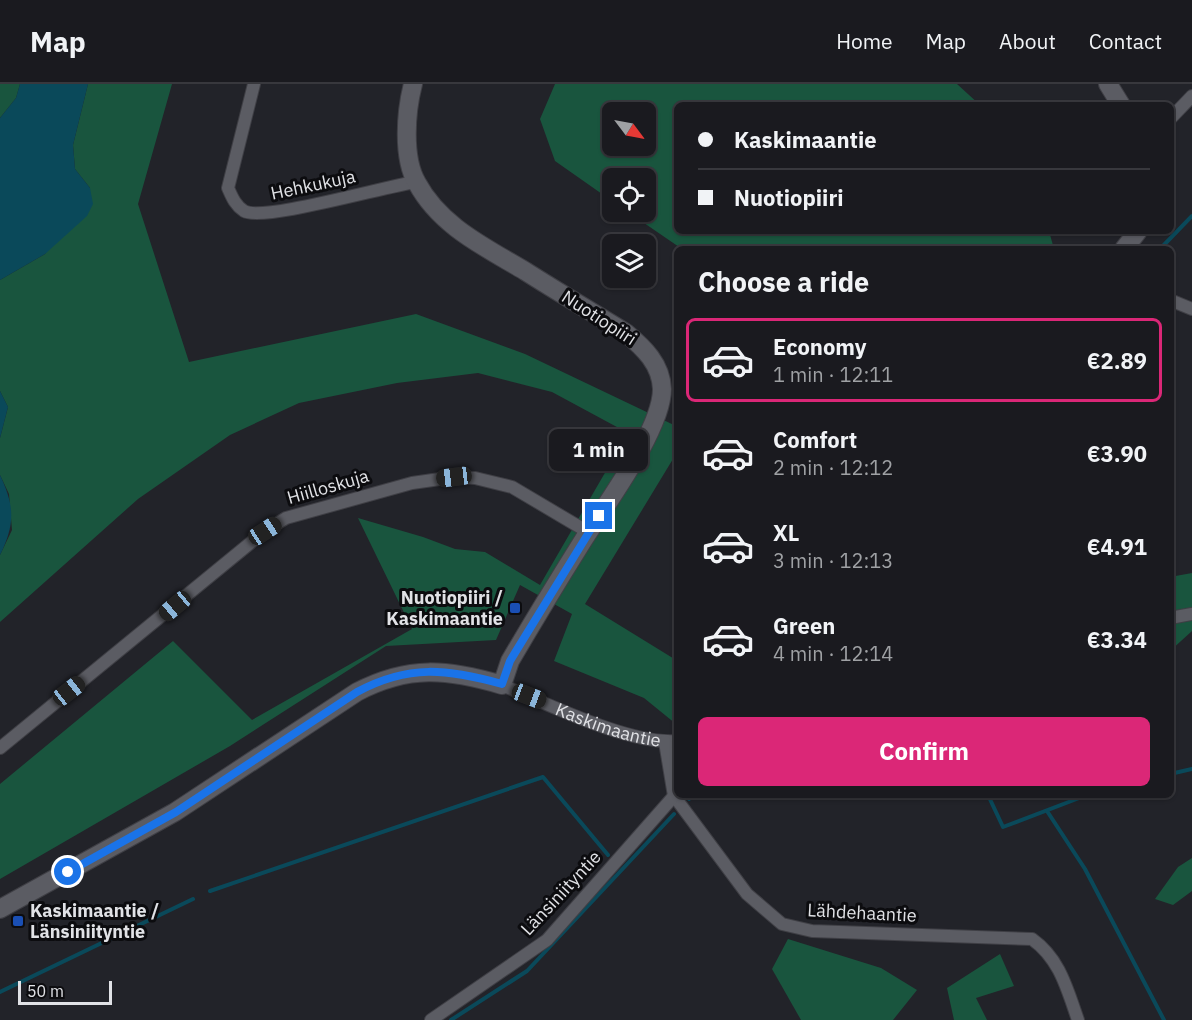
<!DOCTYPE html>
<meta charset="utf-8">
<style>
:root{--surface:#1a1a1f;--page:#232328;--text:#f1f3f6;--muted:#9fa1a4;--line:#38383d;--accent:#db2777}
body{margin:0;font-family:"IBM Plex Sans",sans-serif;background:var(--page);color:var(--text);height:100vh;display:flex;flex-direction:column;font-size:22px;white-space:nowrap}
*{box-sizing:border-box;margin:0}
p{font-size:20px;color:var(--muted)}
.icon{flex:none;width:33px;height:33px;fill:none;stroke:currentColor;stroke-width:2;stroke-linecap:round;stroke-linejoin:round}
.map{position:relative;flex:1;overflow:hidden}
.drawer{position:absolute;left:674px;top:162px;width:500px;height:552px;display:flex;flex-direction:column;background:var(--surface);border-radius:9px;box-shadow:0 2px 4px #0004,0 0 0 2px var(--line)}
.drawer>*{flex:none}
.banner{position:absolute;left:674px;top:18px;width:500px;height:132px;border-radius:9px;box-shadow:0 2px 4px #0004,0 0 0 2px var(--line);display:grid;align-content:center;height:132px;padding:0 24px;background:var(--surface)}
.needle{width:39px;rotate:122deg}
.tools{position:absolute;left:602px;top:18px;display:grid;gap:12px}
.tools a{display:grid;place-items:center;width:54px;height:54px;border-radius:9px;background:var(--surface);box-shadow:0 2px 4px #0004,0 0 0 2px var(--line);font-size:30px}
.scale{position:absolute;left:18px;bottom:15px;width:94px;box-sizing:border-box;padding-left:6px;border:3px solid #e1e2e6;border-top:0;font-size:16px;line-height:21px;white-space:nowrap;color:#e1e2e6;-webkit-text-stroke:4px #0c0c0f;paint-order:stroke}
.end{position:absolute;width:27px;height:27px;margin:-14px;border:8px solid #1a73e8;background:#fff;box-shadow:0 0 0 3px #fff}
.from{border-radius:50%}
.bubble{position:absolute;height:42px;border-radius:9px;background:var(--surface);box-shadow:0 2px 4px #0004,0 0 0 2px var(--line);font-size:20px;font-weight:700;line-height:42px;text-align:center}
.car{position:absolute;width:18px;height:36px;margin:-18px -9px;border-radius:8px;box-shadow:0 0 4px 2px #0007;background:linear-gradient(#222 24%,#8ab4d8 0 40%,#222 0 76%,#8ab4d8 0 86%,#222 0)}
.banner b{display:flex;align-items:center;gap:21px;height:57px;font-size:22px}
.banner b+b{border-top:2px solid var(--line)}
.banner i{width:15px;height:15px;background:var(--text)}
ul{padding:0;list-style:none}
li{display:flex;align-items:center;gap:18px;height:84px;margin:0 12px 9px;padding:0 12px;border:3px solid transparent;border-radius:9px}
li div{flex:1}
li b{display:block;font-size:22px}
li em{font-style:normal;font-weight:700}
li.selected{border-color:var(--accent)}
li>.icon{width:54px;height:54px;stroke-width:1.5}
h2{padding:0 24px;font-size:27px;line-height:72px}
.primary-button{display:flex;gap:12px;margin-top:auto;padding:12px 24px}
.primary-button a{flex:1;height:69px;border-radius:9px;background:var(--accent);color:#fff;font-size:24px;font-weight:700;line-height:69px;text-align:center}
header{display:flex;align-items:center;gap:36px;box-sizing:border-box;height:84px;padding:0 30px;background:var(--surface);border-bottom:2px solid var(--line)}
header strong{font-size:28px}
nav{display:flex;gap:33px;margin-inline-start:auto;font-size:21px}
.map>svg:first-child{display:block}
.green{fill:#19553e;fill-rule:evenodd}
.water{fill:#0a495a}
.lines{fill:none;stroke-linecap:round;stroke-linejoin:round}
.stream{stroke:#0a495a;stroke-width:4}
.street-casing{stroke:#3f3f45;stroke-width:14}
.secondary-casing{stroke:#3f3f45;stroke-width:20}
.street{stroke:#5b5c63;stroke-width:12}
.secondary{stroke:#5b5c63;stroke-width:18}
.route{stroke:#1a73e8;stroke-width:8}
.transit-dot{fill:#1a4fb4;stroke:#0c0c0f;stroke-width:2}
.labels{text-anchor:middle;stroke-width:6;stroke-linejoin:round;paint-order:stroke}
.street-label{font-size:18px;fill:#e1e2e6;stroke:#0c0c0f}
.poi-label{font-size:18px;font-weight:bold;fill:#e1e2e6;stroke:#0c0c0f;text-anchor:end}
</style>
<header>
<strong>Map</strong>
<nav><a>Home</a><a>Map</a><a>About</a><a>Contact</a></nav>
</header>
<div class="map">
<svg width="1192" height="936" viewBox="0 0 1192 936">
<rect width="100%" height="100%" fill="#222329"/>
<g class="green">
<polygon points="0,0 20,0 16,14 0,34"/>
<polygon points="88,0 172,0 138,120 189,278 416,230 525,270 676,342 676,370 585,520 676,576 676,640 644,614 554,577 572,530 520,501 496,556 386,562 230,662 0,795 0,700 173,557 252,636 412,545 358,434 423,453 455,465 485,468 540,501 628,349 552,308 478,289 397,299 299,319 230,351 138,415 0,538 0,471 12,446 9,410 0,391 0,354 8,323 0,307 0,196 45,170 90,104 75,85 73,61"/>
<path d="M555,0H957L980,21H676V147H1049L1054,165H682L628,128H645V94H612V117L555,77L540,35ZM645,28V62H612V28Z"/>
<polygon points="1192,489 1192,547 1170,567 1170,493"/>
<polygon points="1192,774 1192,807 1173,821 1155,815 1178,783"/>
<polygon points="788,855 881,884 917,906 893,936 801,936 772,885"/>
<polygon points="1000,870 1014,902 976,914 987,936 954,936 947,904"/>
</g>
<g class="water">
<polygon points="20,0 88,0 73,61 75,85 90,104 93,120 87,132 45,170 0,196 0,34 16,14"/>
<polygon points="0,307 8,323 0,354"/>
<path d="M0,391C15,423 15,440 0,471Z"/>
</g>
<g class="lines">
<g class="stream">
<polyline points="1160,165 1192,132"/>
<polyline points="1170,690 1192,685"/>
<polyline points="988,711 1003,743 1087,711"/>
<polyline points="689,715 692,711"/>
<polyline points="1047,727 1085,785 1164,936"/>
<polyline points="210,807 543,693 608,771"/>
<polyline points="0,908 193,815"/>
<polyline points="451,936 527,887 674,730"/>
</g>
<defs>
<g id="street">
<path d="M254,0L228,104C232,113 235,121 244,127C263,138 386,102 416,98"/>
<polyline points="1170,35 1192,12"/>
<polyline points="1170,216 1192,225"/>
<polyline points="1170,534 1192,530"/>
<path id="s1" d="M502,601C548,620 628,660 676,657"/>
<path d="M665,658L674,712L747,810L782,840L812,847L1032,855C1060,875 1067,905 1078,936"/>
<polyline points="0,664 265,447 286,434 412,399 454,393 475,394 512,403 588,448"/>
<polyline points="431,936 547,856 674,712"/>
</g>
<g id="secondary">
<polyline points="1108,0 1121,21"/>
<polyline points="1124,165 1138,147"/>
<path d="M0,825L175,728L357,608C409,581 447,585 502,601L510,577C534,536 559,495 584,455C606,420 662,345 662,305C661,280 644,264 626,249C592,228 558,208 525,187C485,163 440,142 417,99C402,73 406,27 413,0"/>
</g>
</defs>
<use href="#street" class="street-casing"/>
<use href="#secondary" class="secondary-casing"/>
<use href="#street" class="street"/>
<use href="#secondary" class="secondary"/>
</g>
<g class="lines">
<path class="route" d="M68,788L176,728L357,608C409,580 447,585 502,600L510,577L599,432"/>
</g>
<g class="transit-dot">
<rect x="509" y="518" width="12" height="12" rx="3"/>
<rect x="12" y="831" width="12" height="12" rx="3"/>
</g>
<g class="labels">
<g class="street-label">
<text transform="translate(313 101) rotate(-12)" y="6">Hehkukuja</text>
<text transform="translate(599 234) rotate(33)" y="6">Nuotiopiiri</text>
<text transform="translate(328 403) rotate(-16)" y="6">Hiilloskuja</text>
<text dy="6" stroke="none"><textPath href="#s1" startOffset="114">Kaskimaantie</textPath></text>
<text transform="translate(561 809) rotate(-47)" y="6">Länsiniityntie</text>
<text transform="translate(862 829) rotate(3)" y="6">Lähdehaantie</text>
</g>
<g class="poi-label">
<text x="503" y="520">Nuotiopiiri /<tspan x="503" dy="21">Kaskimaantie</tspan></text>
<text x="30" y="833" text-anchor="start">Kaskimaantie /<tspan x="30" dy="21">Länsiniityntie</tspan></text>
</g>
</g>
</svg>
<div class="tools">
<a><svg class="needle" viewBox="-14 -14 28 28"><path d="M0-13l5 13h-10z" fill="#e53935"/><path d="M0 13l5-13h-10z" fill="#9fa1a4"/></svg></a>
<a><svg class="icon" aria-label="locate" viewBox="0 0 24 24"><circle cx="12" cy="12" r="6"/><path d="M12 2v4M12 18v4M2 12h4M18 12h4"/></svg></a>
<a><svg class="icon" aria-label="layers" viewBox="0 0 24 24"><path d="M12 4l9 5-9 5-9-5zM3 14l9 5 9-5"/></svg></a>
</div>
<div class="scale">50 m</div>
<i class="end from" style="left:68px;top:788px"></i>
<i class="end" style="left:599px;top:432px"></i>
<div class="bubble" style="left:549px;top:345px;width:99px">1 min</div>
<i class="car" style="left:454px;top:393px;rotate:263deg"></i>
<i class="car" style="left:265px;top:447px;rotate:57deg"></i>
<i class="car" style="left:175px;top:522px;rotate:230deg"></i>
<i class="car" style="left:69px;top:607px;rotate:52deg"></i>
<i class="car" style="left:529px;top:612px;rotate:111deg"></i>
<div class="banner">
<b><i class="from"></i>Kaskimaantie</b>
<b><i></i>Nuotiopiiri</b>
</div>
<section class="drawer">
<h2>Choose a ride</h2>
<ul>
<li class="selected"><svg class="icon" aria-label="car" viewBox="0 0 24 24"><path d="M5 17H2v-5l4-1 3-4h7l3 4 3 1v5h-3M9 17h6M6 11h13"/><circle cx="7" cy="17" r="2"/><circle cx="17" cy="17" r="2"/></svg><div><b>Economy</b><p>1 min · 12:11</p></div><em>€2.89</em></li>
<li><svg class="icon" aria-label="car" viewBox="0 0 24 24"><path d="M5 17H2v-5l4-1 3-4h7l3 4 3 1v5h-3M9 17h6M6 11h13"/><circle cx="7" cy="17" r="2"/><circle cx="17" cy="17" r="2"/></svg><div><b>Comfort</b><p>2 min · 12:12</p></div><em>€3.90</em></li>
<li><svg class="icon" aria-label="car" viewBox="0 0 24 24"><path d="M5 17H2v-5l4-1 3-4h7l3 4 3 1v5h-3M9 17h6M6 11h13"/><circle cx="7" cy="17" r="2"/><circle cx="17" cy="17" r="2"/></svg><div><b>XL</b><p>3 min · 12:13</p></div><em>€4.91</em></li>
<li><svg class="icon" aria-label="car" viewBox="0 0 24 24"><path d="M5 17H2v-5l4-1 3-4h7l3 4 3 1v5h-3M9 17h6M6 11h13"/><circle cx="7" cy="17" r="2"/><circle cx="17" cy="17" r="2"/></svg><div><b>Green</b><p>4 min · 12:14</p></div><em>€3.34</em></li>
</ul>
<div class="primary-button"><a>Confirm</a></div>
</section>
</div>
